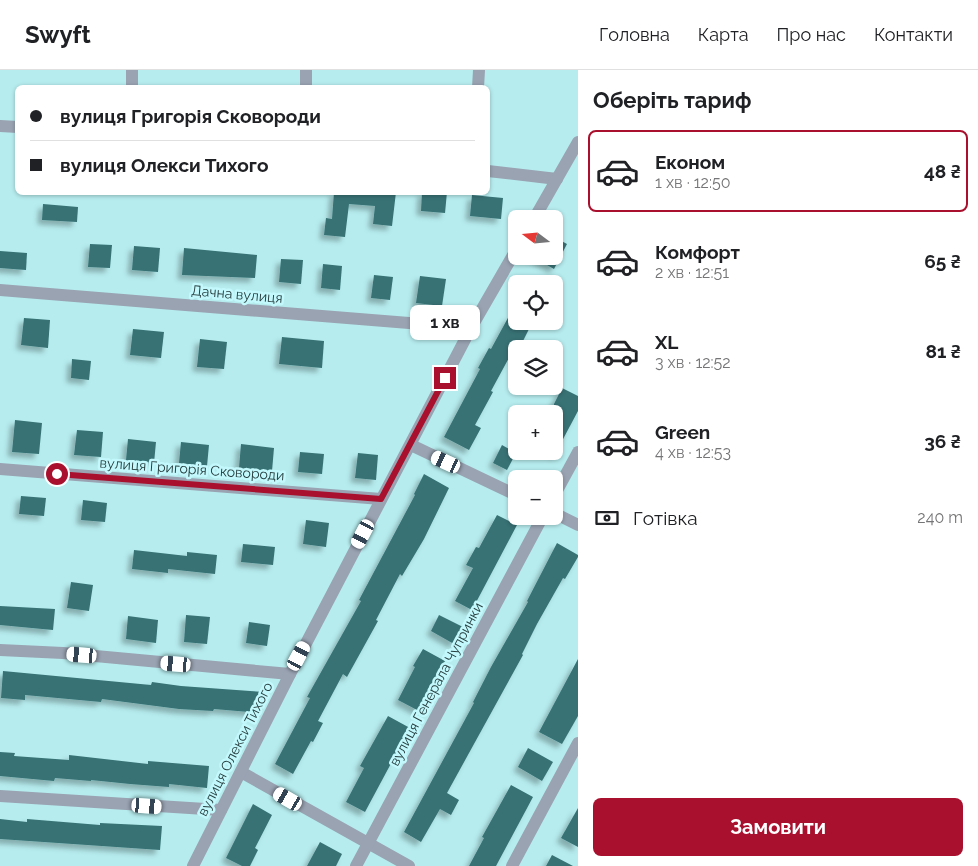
<!DOCTYPE html>
<html lang="uk">
<meta charset="utf-8">
<style>
:root{--surface:#fff;--page:#f6f6f6;--text:#202124;--muted:#757577;--line:#e0e0e0;--accent:#a8102d}
body{margin:0;font-family:Raleway,sans-serif;background:var(--page);color:var(--text);height:100vh;display:flex;flex-direction:column;font-size:19px;white-space:nowrap}
*{box-sizing:border-box;margin:0}
p{font-size:16px;color:var(--muted)}
.icon{flex:none;width:28px;height:28px;fill:none;stroke:currentColor;stroke-width:2;stroke-linecap:round;stroke-linejoin:round}
.map{position:relative;flex:1;overflow:hidden}
.side{display:flex;flex-direction:column;background:var(--surface);width:400px}
.side>*{flex:none}
.top-card{position:absolute;left:15px;top:15px;width:475px;height:110px;border-radius:8px;box-shadow:0 1px 4px #0004;display:grid;align-content:center;height:110px;padding:0 15px;background:var(--surface)}
.needle{width:32px;rotate:286deg}
.buttons{position:absolute;left:508px;top:140px;display:grid;gap:10px}
.buttons a{display:grid;place-items:center;width:55px;height:55px;border-radius:8px;background:var(--surface);box-shadow:0 1px 4px #0004;font-size:25px}
.end{position:absolute;width:22px;height:22px;margin:-11px;border:6px solid #a8102d;background:#fff;box-shadow:0 0 0 2px #fff}
.from{border-radius:50%}
.bubble{position:absolute;height:35px;border-radius:8px;background:var(--surface);box-shadow:0 1px 4px #0004;font-size:16px;font-weight:700;line-height:35px;text-align:center}
.car{position:absolute;width:15px;height:30px;margin:-15px -8px;border-radius:6px;box-shadow:0 0 4px 1px #0007;background:linear-gradient(#fff 24%,#345 0 40%,#fff 0 76%,#345 0 86%,#fff 0)}
.top-card b{display:flex;align-items:center;gap:18px;height:48px;font-size:19px}
.top-card b+b{border-top:1px solid var(--line)}
.top-card i{width:12px;height:12px;background:var(--text)}
ul{padding:0;list-style:none}
li{display:flex;align-items:center;gap:15px;height:82px;margin:0 10px 8px;padding:0 5px;border:2px solid transparent;border-radius:8px}
li div{flex:1}
li b{display:block;font-size:19px}
li em{font-style:normal;font-weight:700}
li.active{border-color:var(--accent)}
li>.icon{width:45px;height:45px;stroke-width:1.5}
h2{padding:0 15px;font-size:22px;line-height:60px}
.pay{display:flex;align-items:center;gap:12px;height:55px;padding:0 15px;font-size:19px}
.pay p{margin-inline-start:auto}
.button{display:flex;gap:10px;margin-top:auto;padding:10px 15px}
.button a{flex:1;height:58px;border-radius:8px;background:var(--accent);color:#fff;font-size:20px;font-weight:700;line-height:58px;text-align:center}
header{display:flex;align-items:center;gap:30px;box-sizing:border-box;height:70px;padding:0 25px;background:var(--surface);border-bottom:1px solid var(--line)}
header strong{font-size:24px}
nav{display:flex;gap:28px;margin-inline-start:auto;font-size:18px}
main{display:flex;flex:1;min-height:0}
.map>svg:first-child{display:block}
.building{fill:#377275;filter:url(#shadow)}
.lines{fill:none;stroke-linecap:round;stroke-linejoin:round}
.minor{stroke:#99a3b2;stroke-width:12}
.route{stroke:#a8102d;stroke-width:6}
.labels{text-anchor:middle;stroke-width:5;stroke-linejoin:round;paint-order:stroke}
.street-label{font-size:14px;fill:#263c3d;stroke:#c3f9fc}
</style>
<header>
<strong>Swyft</strong>
<nav><a>Головна</a><a>Карта</a><a>Про нас</a><a>Контакти</a></nav>
</header>
<main>
<div class="map">
<svg width="578" height="796" viewBox="0 0 578 796">
<defs>
<filter id="shadow"><feDropShadow dx="-4.5" dy="4.5" stdDeviation="2.5" flood-color="#0004"/></filter>
</defs>
<rect width="100%" height="100%" fill="#b6ecee"/>
<g class="building">
<polygon points="334,122 396,122 392,156 373,154 375,136 349,134 345,167 324,165 326,148 332,149"/>
<polygon points="422,122 447,122 445,143 421,141"/>
<polygon points="472,125 503,128 501,149 470,146"/>
<polygon points="43,134 78,137 77,152 42,150"/>
<polygon points="554,167 567,174 554,199 531,186 554,186"/>
<polygon points="90,174 112,175 110,198 88,197"/>
<polygon points="134,176 160,178 158,202 132,200"/>
<polygon points="184,178 257,185 255,208 182,205"/>
<polygon points="0,181 27,183 26,200 0,198"/>
<polygon points="281,189 303,190 301,214 279,212"/>
<polygon points="323,194 342,196 340,220 321,218"/>
<polygon points="374,205 393,207 390,230 371,228"/>
<polygon points="420,206 446,209 442,236 416,233"/>
<polygon points="509,246 530,257 521,275 517,273 491,321 493,322 475,355 481,358 469,380 444,367 480,299 478,298 489,278 491,279"/>
<polygon points="24,248 50,250 48,278 21,275"/>
<polygon points="133,259 164,262 161,288 130,285"/>
<polygon points="282,267 324,271 322,298 279,294"/>
<polygon points="200,269 227,272 224,299 197,297"/>
<polygon points="72,289 91,291 89,310 71,308"/>
<polygon points="562,318 578,326 578,341 554,386 554,334"/>
<polygon points="15,350 42,353 39,384 12,382"/>
<polygon points="77,360 103,362 101,387 74,385"/>
<polygon points="128,369 156,372 154,393 126,390"/>
<polygon points="181,372 209,375 207,396 179,393"/>
<polygon points="241,374 274,378 272,401 239,398"/>
<polygon points="502,375 516,383 507,400 493,393"/>
<polygon points="300,382 324,384 322,404 298,402"/>
<polygon points="358,383 378,385 376,410 355,408"/>
<polygon points="424,404 449,418 424,469 402,506 400,504 376,550 378,551 347,607 343,604 318,651 323,653 313,672 311,671 293,704 275,694 310,628 307,627 361,531 359,530 415,425 414,424"/>
<polygon points="21,426 46,428 44,446 19,444"/>
<polygon points="83,430 107,433 105,452 81,450"/>
<polygon points="497,445 517,455 472,540 455,531 473,498 466,495 476,477 479,478"/>
<polygon points="306,450 329,453 326,477 303,474"/>
<polygon points="557,473 578,485 578,487 565,509 563,508 537,554 522,584 523,585 447,723 459,730 451,745 440,739 421,772 404,762 474,633 473,632 491,597 528,532 527,531"/>
<polygon points="243,474 275,477 273,495 241,492"/>
<polygon points="134,480 187,486 187,482 217,485 215,504 168,499 168,503 132,499"/>
<polygon points="71,512 93,515 89,541 67,538"/>
<polygon points="0,536 55,539 53,560 0,555"/>
<polygon points="186,545 210,547 207,574 184,572"/>
<polygon points="439,545 463,557 454,574 431,561"/>
<polygon points="128,546 158,550 156,573 126,569"/>
<polygon points="249,552 270,555 267,576 246,573"/>
<polygon points="423,579 445,591 419,641 398,630 415,597 413,596"/>
<polygon points="578,589 578,646 562,674 539,662"/>
<polygon points="3,601 151,615 152,612 181,616 264,622 262,642 261,643 214,639 213,641 179,639 102,629 101,632 25,625 25,630 1,628"/>
<polygon points="388,646 410,658 365,742 346,732 364,698 360,696"/>
<polygon points="528,678 553,692 542,711 518,697"/>
<polygon points="0,682 15,683 14,686 69,690 69,685 148,694 148,691 209,696 207,718 169,714 169,717 130,714 91,710 91,711 55,708 54,711 0,706"/>
<polygon points="511,715 533,727 496,796 469,796 484,768 482,767"/>
<polygon points="253,734 272,745 255,778 258,780 250,796 242,796 226,788"/>
<polygon points="578,738 578,777 561,768"/>
<polygon points="0,749 27,752 27,749 100,755 100,753 162,756 160,780 0,769"/>
<polygon points="320,772 342,784 336,796 307,796"/>
<polygon points="552,785 573,796 546,796"/>
</g>
<g class="lines">
<g class="minor">
<polyline points="132,18 132,0"/>
<polyline points="306,18 306,0"/>
<polyline points="478,18 479,0"/>
<polyline points="0,56 18,57"/>
<polyline points="488,101 557,109"/>
<polyline points="534,149 578,72"/>
<polyline points="0,220 471,258"/>
<polyline points="411,375 516,425"/>
<polyline points="0,399 381,429"/>
<polyline points="554,426 578,382"/>
<polyline points="554,443 578,455"/>
<polyline points="0,580 63,583 290,604"/>
<polyline points="241,702 409,796"/>
<polyline points="0,726 221,740"/>
<polyline points="193,796 290,604 471,258 516,180"/>
<polyline points="356,796 543,446"/>
<polyline points="512,796 578,673"/>
</g>
</g>
<g class="lines">
<polyline class="route" points="57,404 381,429 445,308"/>
</g>
<g class="labels">
<g class="street-label">
<text transform="translate(237 224) rotate(5)" y="5">Дачна вулиця</text>
<text transform="translate(192 399) rotate(4)" y="5">вулиця Григорія Сковороди</text>
<text transform="translate(436 614) rotate(-62)" y="5">вулиця Генерала Чупринки</text>
<text transform="translate(235 679) rotate(-63)" y="5">вулиця Олекси Тихого</text>
</g>
</g>
</svg>
<div class="buttons">
<a><svg class="needle" viewBox="-14 -14 28 28"><path d="M0-13l5 13h-10z" fill="#e53935"/><path d="M0 13l5-13h-10z" fill="#757577"/></svg></a>
<a><svg class="icon" aria-label="locate" viewBox="0 0 24 24"><circle cx="12" cy="12" r="6"/><path d="M12 2v4M12 18v4M2 12h4M18 12h4"/></svg></a>
<a><svg class="icon" aria-label="layers" viewBox="0 0 24 24"><path d="M12 4l9 5-9 5-9-5zM3 14l9 5 9-5"/></svg></a>
<a>+</a>
<a>−</a>
</div>
<i class="end from" style="left:57px;top:404px"></i>
<i class="end" style="left:445px;top:308px"></i>
<div class="bubble" style="left:410px;top:235px;width:70px">1 хв</div>
<i class="car" style="left:446px;top:392px;rotate:295deg"></i>
<i class="car" style="left:363px;top:464px;rotate:208deg"></i>
<i class="car" style="left:82px;top:585px;rotate:275deg"></i>
<i class="car" style="left:299px;top:586px;rotate:28deg"></i>
<i class="car" style="left:176px;top:594px;rotate:275deg"></i>
<i class="car" style="left:288px;top:729px;rotate:300deg"></i>
<i class="car" style="left:147px;top:736px;rotate:94deg"></i>
<div class="top-card">
<b><i class="from"></i>вулиця Григорія Сковороди</b>
<b><i></i>вулиця Олекси Тихого</b>
</div>
</div>
<section class="side">
<h2>Оберіть тариф</h2>
<ul>
<li class="active"><svg class="icon" aria-label="car" viewBox="0 0 24 24"><path d="M5 17H2v-5l4-1 3-4h7l3 4 3 1v5h-3M9 17h6M6 11h13"/><circle cx="7" cy="17" r="2"/><circle cx="17" cy="17" r="2"/></svg><div><b>Економ</b><p>1 хв · 12:50</p></div><em>48 ₴</em></li>
<li><svg class="icon" aria-label="car" viewBox="0 0 24 24"><path d="M5 17H2v-5l4-1 3-4h7l3 4 3 1v5h-3M9 17h6M6 11h13"/><circle cx="7" cy="17" r="2"/><circle cx="17" cy="17" r="2"/></svg><div><b>Комфорт</b><p>2 хв · 12:51</p></div><em>65 ₴</em></li>
<li><svg class="icon" aria-label="car" viewBox="0 0 24 24"><path d="M5 17H2v-5l4-1 3-4h7l3 4 3 1v5h-3M9 17h6M6 11h13"/><circle cx="7" cy="17" r="2"/><circle cx="17" cy="17" r="2"/></svg><div><b>XL</b><p>3 хв · 12:52</p></div><em>81 ₴</em></li>
<li><svg class="icon" aria-label="car" viewBox="0 0 24 24"><path d="M5 17H2v-5l4-1 3-4h7l3 4 3 1v5h-3M9 17h6M6 11h13"/><circle cx="7" cy="17" r="2"/><circle cx="17" cy="17" r="2"/></svg><div><b>Green</b><p>4 хв · 12:53</p></div><em>36 ₴</em></li>
</ul>
<div class="pay"><svg class="icon" aria-label="cash" viewBox="0 0 24 24"><path d="M3 7h18v10H3z"/><circle cx="12" cy="12" r="2"/></svg>Готівка<p>240 m</p></div>
<div class="button"><a>Замовити</a></div>
</section>
</main>
